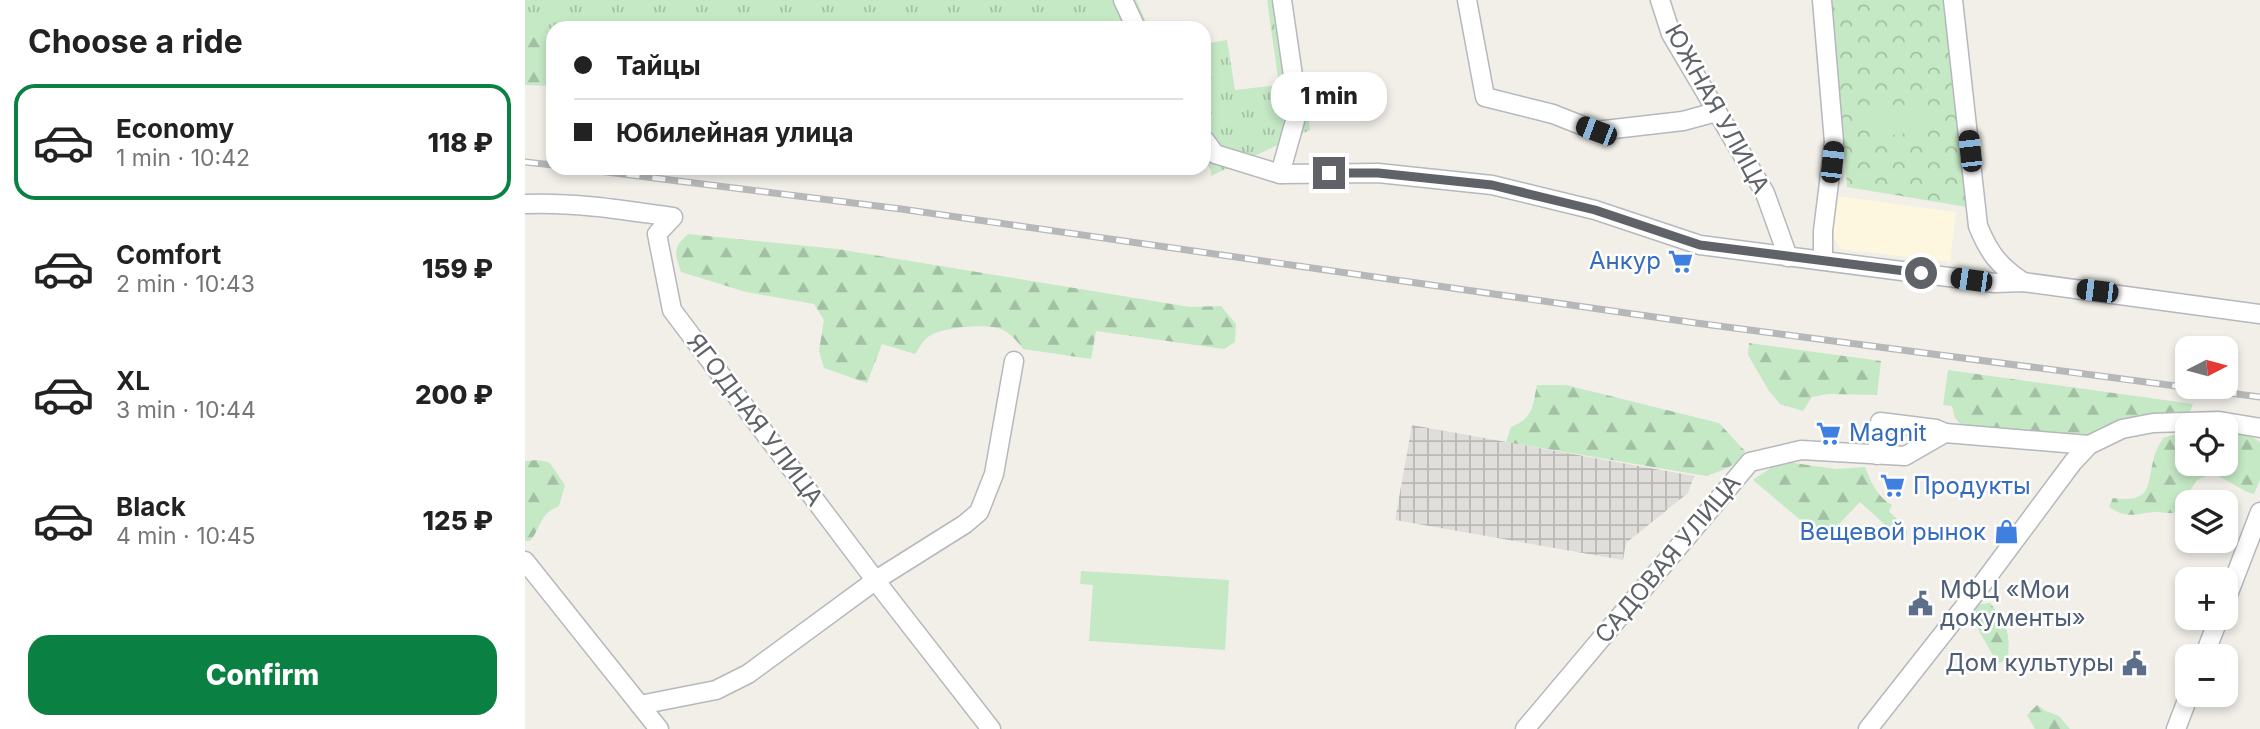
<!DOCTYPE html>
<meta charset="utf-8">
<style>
:root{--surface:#fff;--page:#f6f6f6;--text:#222;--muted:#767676;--line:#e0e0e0;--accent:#0b8043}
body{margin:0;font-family:Inter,sans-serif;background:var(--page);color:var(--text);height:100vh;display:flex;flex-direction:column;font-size:26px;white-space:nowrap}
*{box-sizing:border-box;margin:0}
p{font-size:23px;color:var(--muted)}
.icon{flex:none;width:38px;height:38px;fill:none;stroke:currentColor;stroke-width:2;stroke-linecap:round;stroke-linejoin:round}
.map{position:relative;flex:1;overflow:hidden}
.drawer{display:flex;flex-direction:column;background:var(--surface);width:525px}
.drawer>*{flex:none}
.hud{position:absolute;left:21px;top:21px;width:665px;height:154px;border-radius:21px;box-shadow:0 4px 10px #0003;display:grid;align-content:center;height:154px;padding:0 28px;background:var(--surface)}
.needle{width:46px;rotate:84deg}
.fabs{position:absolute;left:1650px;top:336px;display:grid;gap:14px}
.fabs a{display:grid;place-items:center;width:63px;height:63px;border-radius:14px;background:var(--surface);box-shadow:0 4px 10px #0003;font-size:35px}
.end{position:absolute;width:32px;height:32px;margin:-16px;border:9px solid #5f6368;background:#fff;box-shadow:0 0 0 4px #fff}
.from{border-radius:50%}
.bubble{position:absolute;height:49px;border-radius:21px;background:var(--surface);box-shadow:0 4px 10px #0003;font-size:23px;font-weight:800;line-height:49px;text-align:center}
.car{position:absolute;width:21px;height:42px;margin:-21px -10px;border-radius:9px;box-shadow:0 0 5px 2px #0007;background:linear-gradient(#222 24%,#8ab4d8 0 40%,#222 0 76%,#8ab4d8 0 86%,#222 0)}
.hud b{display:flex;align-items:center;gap:24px;height:66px;font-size:26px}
.hud b+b{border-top:2px solid var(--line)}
.hud i{width:18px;height:18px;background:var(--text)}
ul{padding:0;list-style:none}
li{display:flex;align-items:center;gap:21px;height:116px;margin:0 14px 10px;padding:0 14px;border:4px solid transparent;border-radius:21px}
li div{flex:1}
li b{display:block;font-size:26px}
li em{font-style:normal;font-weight:800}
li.selected{border-color:var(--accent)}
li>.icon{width:63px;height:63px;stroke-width:1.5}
h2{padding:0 28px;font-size:32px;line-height:84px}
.button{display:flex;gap:14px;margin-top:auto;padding:14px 28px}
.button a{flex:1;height:80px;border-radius:21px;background:var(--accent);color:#fff;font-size:28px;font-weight:800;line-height:80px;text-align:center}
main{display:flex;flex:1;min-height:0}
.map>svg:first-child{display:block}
.commercial{fill:#fef7e0}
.industrial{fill:url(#industrial-grid)}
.grass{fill:url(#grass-tufts)}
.forest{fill:url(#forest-firs)}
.park{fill:url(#park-crowns)}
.pitch{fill:#c5e8c5}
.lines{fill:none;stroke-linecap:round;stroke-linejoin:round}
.minor-casing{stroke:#b5b8bc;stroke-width:21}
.minor{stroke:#fff;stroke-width:18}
.rail-casing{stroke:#b6b7b8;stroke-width:7}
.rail{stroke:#fff;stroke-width:4.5;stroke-dasharray:13;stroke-linecap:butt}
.route{stroke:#5f6368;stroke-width:9}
.labels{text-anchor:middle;stroke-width:5;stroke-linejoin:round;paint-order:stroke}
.street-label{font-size:24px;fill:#5f6368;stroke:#fff}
.shop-label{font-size:24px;fill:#366cbe;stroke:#fff;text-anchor:end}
.service-label{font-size:24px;fill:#4e5e75;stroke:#fff;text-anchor:start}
</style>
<main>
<section class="drawer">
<h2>Choose a ride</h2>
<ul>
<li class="selected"><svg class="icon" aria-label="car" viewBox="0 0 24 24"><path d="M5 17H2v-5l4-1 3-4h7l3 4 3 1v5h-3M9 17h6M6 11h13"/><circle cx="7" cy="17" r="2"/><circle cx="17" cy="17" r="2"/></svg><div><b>Economy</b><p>1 min · 10:42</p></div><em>118 ₽</em></li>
<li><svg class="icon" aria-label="car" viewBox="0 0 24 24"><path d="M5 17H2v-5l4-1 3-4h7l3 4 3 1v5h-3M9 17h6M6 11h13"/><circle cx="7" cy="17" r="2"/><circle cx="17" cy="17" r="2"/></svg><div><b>Comfort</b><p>2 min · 10:43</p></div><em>159 ₽</em></li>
<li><svg class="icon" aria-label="car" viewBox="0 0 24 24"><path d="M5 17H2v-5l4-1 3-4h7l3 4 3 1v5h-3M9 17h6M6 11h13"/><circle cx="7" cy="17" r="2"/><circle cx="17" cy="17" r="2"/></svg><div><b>XL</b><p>3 min · 10:44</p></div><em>200 ₽</em></li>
<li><svg class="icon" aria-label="car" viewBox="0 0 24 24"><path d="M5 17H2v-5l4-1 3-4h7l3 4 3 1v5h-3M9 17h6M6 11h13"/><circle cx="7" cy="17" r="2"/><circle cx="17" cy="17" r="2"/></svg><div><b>Black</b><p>4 min · 10:45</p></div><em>125 ₽</em></li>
</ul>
<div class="button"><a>Confirm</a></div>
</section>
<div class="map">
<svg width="1735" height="729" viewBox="0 0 1735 729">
<defs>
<pattern id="industrial-grid" width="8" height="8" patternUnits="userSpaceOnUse" patternTransform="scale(1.75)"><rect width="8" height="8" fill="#e0deda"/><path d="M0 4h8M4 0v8" fill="none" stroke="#b9b8b5"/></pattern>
<pattern id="grass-tufts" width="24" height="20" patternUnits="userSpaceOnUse" patternTransform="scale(1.75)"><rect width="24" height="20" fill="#c5e8c5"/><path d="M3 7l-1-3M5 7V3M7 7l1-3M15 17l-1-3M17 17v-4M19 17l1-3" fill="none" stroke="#a3c0a4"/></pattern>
<pattern id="forest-firs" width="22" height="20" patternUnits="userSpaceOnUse" patternTransform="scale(1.75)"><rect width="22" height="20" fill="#c5e8c5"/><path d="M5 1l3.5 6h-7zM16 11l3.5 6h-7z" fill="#a3c0a4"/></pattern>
<pattern id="park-crowns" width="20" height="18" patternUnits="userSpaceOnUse" patternTransform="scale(1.75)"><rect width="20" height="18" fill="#c5e8c5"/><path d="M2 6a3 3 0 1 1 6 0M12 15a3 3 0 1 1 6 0" fill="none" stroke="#a3c0a4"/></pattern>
</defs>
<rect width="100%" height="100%" fill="#f1efe8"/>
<g class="commercial">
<polygon points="1311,196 1431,212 1425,262 1316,249 1308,237"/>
<polygon points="1414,482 1458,488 1456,500 1421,496"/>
</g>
<polygon class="industrial" points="887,425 1169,476 1163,493 1101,543 1098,560 870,520"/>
<g class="grass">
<polygon points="0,0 611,0 624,28 28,28 28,35 0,37"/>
<polygon points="742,0 767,0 785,130 686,176 686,170 679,159 679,44 702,40 710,90 754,85"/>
</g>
<g class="forest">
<polygon points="28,35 28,86 0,85 0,37"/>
<path d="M163,234L312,249L665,307L696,306L711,324L710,342L699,349L571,331L566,359L498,349C492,341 484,331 473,328C458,324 416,327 403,337C398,340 394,349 390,354L357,344L342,383L299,368L294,351L299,320L289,304L221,292L156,272C150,253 147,249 163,234Z"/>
<polygon points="1224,343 1356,361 1352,395 1303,394 1287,397 1278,411 1255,404 1244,391 1223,355"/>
<polygon points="1423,370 1668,404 1663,417 1561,441 1439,428 1430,418 1427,406 1418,405"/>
<path d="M1012,385H1041L1194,423L1220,451C1213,466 1196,471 1181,476L981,442L986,427C1009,417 1007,408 1012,385Z"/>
<path d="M1662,431V464H1701V431L1727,437L1735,442V480L1729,494L1722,492L1688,473L1672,480L1651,512C1643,515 1636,511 1628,512C1610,514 1602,519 1584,507L1588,498C1630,504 1621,483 1630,454C1632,449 1635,443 1638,438Z"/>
<path d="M12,460L24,462L40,485L34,506C13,515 18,525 5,541H0V461Z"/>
<path d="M1262,462L1311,469L1340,467C1345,481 1353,498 1367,505L1364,511L1382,531L1381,541L1379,542L1335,502L1299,540L1228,480L1247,467Z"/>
<path d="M1465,603C1482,624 1485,631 1483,658L1473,664L1446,617L1450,605Z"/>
<polygon points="1512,705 1521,711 1534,716 1545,729 1510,729 1502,715"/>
</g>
<polygon class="park" points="1307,0 1418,0 1442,207 1322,187"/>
<g class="pitch">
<polygon points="1356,102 1373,109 1401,106 1404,131 1348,137 1347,119"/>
<polygon points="556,571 704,580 700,650 564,641 568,585 555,584"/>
</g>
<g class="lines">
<defs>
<g id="minor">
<polyline points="598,0 611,28"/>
<polyline points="942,0 960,97 1028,114 1071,131 1158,121 1191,112"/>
<polyline points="1135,0 1146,34 1240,193 1263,257"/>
<polyline points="1297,0 1309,142 1298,231 1298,260"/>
<path d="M1428,0L1453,226C1464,253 1474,266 1498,282"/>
<polyline points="679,139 690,154 755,174 853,173 967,185 1070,210 1175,245 1470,283 1498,282 1735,314"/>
<polyline points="755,174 773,110 757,0"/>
<path d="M0,204C50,202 99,210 148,217L132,234L147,310L357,589L466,729"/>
<polyline points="1352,455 1355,422 1411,429 1420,433"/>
<polyline points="0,561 134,729"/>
<polyline points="1701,600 1735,512"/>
<polyline points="1679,656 1694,618"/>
<polyline points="115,705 191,690 223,674 351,580 440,524 454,512 469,474 489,361"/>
<polyline points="1000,729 1225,462 1276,450 1380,456 1420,433 1564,445"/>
<polyline points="1343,729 1458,583 1548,462 1564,445 1597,429 1628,423 1694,421 1735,428"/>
<polyline points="1651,729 1664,695"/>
</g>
</defs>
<use href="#minor" class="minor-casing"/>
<use href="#minor" class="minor"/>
<defs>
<g id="rail">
<polyline points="0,162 28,165"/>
<polyline points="50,168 376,209 1171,323 1735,397"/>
</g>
</defs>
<use href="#rail" class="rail-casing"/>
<use href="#rail" class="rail"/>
</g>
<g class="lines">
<polyline class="route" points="804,173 853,173 967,185 1070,210 1175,245 1396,273"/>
</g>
<defs>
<symbol id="supermarket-bare" viewBox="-9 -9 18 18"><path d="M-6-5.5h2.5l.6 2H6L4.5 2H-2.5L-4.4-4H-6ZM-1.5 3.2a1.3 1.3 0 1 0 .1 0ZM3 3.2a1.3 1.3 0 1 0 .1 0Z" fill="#3f7fe0" stroke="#fff" stroke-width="2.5" paint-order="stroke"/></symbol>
<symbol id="shop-bare" viewBox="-9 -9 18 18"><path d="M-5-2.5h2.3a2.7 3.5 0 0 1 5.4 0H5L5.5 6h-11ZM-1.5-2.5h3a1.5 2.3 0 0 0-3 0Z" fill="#3f7fe0" stroke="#fff" stroke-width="2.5" paint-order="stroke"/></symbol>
<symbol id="civic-bare" viewBox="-9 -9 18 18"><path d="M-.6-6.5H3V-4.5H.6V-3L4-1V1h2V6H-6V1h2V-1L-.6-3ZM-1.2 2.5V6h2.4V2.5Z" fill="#5c6f8a" stroke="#fff" stroke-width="2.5" paint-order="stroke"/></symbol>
</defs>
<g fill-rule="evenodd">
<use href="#supermarket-bare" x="1138" y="244" width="35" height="35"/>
<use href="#supermarket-bare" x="1286" y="416" width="35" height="35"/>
<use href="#supermarket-bare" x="1350" y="468" width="35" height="35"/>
<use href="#shop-bare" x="1464" y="514" width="35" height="35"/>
<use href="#civic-bare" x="1378" y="586" width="35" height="35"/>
<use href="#civic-bare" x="1592" y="646" width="35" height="35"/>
</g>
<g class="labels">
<g class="street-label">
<text transform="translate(1192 109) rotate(61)" y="8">ЮЖНАЯ УЛИЦА</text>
<text transform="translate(230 420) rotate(53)" y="8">ЯГОДНАЯ УЛИЦА</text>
<text transform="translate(1143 559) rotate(-50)" y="8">САДОВАЯ УЛИЦА</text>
</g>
<g class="shop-label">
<text x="1136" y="269">Анкур</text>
<text x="1324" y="441" text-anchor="start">Magnit</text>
<text x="1388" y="494" text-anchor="start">Продукты</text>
<text x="1461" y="540">Вещевой рынок</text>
</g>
<g class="service-label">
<text x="1415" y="598">МФЦ «Мои<tspan x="1415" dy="28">документы»</tspan></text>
<text x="1589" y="671" text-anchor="end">Дом культуры</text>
</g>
</g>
</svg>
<div class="fabs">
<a><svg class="needle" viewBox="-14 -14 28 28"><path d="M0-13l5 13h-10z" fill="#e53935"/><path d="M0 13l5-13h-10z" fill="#767676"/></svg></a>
<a><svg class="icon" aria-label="locate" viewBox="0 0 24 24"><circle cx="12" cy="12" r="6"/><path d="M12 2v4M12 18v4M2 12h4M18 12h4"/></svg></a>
<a><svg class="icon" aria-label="layers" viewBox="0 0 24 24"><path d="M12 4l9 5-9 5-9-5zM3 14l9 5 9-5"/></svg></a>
<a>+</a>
<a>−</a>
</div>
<i class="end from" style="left:1396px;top:273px"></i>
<i class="end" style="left:804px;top:173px"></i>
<div class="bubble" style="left:746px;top:72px;width:116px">1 min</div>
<i class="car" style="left:1071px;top:131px;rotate:291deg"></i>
<i class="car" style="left:1445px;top:151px;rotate:354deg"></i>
<i class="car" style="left:1307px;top:162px;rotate:6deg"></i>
<i class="car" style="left:1446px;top:280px;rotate:278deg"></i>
<i class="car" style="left:1572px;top:291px;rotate:277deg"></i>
<div class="hud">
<b><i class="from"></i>Тайцы</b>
<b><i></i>Юбилейная улица</b>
</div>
</div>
</main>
